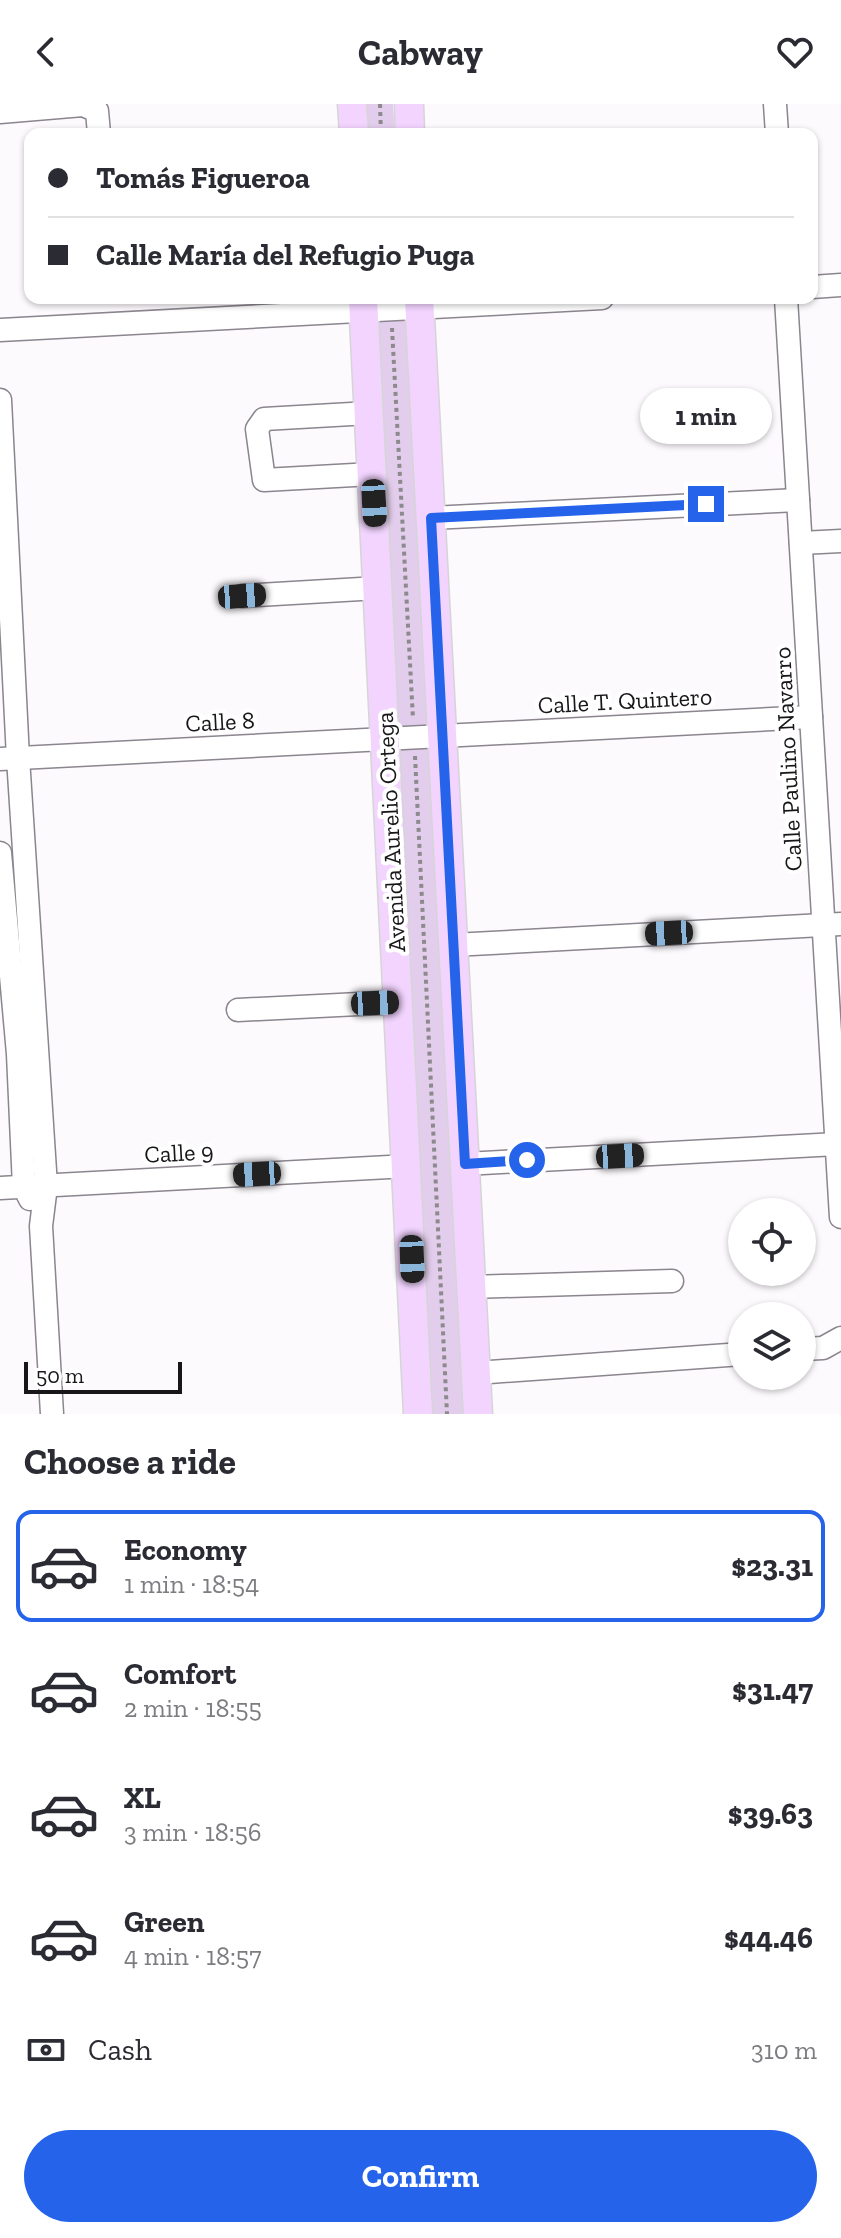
<!DOCTYPE html>
<meta charset="utf-8">
<style>
:root{--surface:#fff;--page:#f2f2f3;--text:#2b2b33;--muted:#7c7c81;--line:#e1e1e2;--accent:#2563eb}
body{margin:0;font-family:"Zilla Slab",serif;background:var(--page);color:var(--text);height:100vh;display:flex;flex-direction:column;font-size:30px;white-space:nowrap}
*{box-sizing:border-box;margin:0}
p{font-size:26px;color:var(--muted)}
.icon{flex:none;width:44px;height:44px;fill:none;stroke:currentColor;stroke-width:2;stroke-linecap:round;stroke-linejoin:round}
.map{position:relative;height:1310px;overflow:hidden}
.sheet{display:flex;flex-direction:column;background:var(--surface);flex:1}
.sheet>*{flex:none}
.top-card{position:absolute;left:24px;top:24px;width:794px;height:176px;border-radius:16px;box-shadow:0 2px 6px #0004;display:grid;align-content:center;height:176px;padding:0 24px;background:var(--surface)}
.tools{position:absolute;left:728px;top:1094px;display:grid;gap:16px}
.tools a{display:grid;place-items:center;width:88px;height:88px;border-radius:50%;background:var(--surface);box-shadow:0 2px 6px #0004;font-size:40px}
.scale{position:absolute;left:24px;bottom:20px;width:158px;box-sizing:border-box;padding-left:8px;border:4px solid #181619;border-top:0;font-size:22px;line-height:28px;white-space:nowrap;color:#181619;-webkit-text-stroke:6px #fff;paint-order:stroke}
.end{position:absolute;width:36px;height:36px;margin:-18px;border:10px solid #2563eb;background:#fff;box-shadow:0 0 0 4px #fff}
.from{border-radius:50%}
.bubble{position:absolute;height:56px;border-radius:28px;background:var(--surface);box-shadow:0 2px 6px #0004;font-size:26px;font-weight:700;line-height:56px;text-align:center}
.car{position:absolute;width:24px;height:48px;margin:-24px -12px;border-radius:10px;box-shadow:0 0 6px 2px #0007;background:linear-gradient(#222 24%,#8ab4d8 0 40%,#222 0 76%,#8ab4d8 0 86%,#222 0)}
.top-card b{display:flex;align-items:center;gap:28px;height:76px;font-size:30px}
.top-card b+b{border-top:2px solid var(--line)}
.top-card i{width:20px;height:20px;background:var(--text)}
ul{padding:0;list-style:none}
li{display:flex;align-items:center;gap:24px;height:112px;margin:0 16px 12px;padding:0 8px;border:4px solid transparent;border-radius:16px}
li div{flex:1}
li b{display:block;font-size:30px}
li em{font-style:normal;font-weight:700}
li.on{border-color:var(--accent)}
li>.icon{width:72px;height:72px;stroke-width:1.5}
h2{padding:0 24px;font-size:36px;line-height:96px}
.pay{display:flex;align-items:center;gap:20px;height:88px;padding:0 24px;font-size:30px}
.pay p{margin-inline-start:auto}
.primary-button{display:flex;gap:16px;margin-top:auto;padding:16px 24px}
.primary-button a{flex:1;height:92px;border-radius:48px;background:var(--accent);color:#fff;font-size:32px;font-weight:700;line-height:92px;text-align:center}
header{display:flex;justify-content:space-between;align-items:center;height:104px;padding:0 24px;background:var(--surface);font-size:36px;font-weight:700}
.map>svg:first-child{display:block}
.green{fill:#e3cdec}
.lines{fill:none;stroke-linecap:round;stroke-linejoin:round}
.minor-casing{stroke:#8b858e;stroke-width:25}
.major-casing{stroke:#d5d5d6;stroke-width:31}
.path{stroke:#8c8a8d;stroke-width:4;stroke-dasharray:4 4;stroke-linecap:butt}
.minor{stroke:#fff;stroke-width:22}
.major{stroke:#f2d4fe;stroke-width:28}
.route{stroke:#2563eb;stroke-width:10}
.labels{text-anchor:middle;stroke-width:8;stroke-linejoin:round;paint-order:stroke}
.street-label{font-size:24px;fill:#181619;stroke:#fff}
</style>
<header><svg class="icon" aria-label="back" viewBox="0 0 24 24"><path d="M15 5l-7 7 7 7"/></svg>Cabway<svg class="icon" aria-label="heart" viewBox="0 0 24 24"><path d="M12 20l-8-8c-3-5 5-10 8-4 3-6 11-1 8 4z"/></svg></header>
<div class="map">
<svg width="841" height="1310" viewBox="0 0 841 1310">
<rect width="100%" height="100%" fill="#fdfafe"/>
<g class="green">
<polygon points="354,0 393,0 395,30 356,30"/>
<polygon points="389,202 413,221 472,1310 420,1310 365,209"/>
</g>
<g class="lines">
<defs>
<g id="minor">
<polyline points="775,0 777,30"/>
<polyline points="0,8 83,1 97,7 99,30"/>
<polyline points="812,183 841,181"/>
<polyline points="786,194 841,1113"/>
<polyline points="0,226 602,194"/>
<polyline points="0,296 18,654 46,1082 41,1122 52,1310"/>
<polyline points="369,309 264,315 257,325 264,376 372,370"/>
<polyline points="431,414 798,396"/>
<polyline points="801,439 841,437"/>
<polyline points="242,492 378,484"/>
<polyline points="0,655 811,613"/>
<polyline points="0,749 18,950 24,1083 30,1095"/>
<polyline points="453,841 841,820"/>
<polyline points="238,906 399,898"/>
<polyline points="465,1060 837,1040"/>
<polyline points="0,1084 408,1062"/>
<polyline points="471,1183 672,1177"/>
<polyline points="802,1245 823,1244 841,1234"/>
<polyline points="476,1269 742,1250"/>
</g>
<g id="major">
<polyline points="352,0 354,30"/>
<polyline points="409,0 410,30"/>
<polyline points="363,194 418,1310"/>
<polyline points="419,194 478,1310"/>
</g>
</defs>
<use href="#minor" class="minor-casing"/>
<use href="#major" class="major-casing"/>
<g class="path">
<polyline points="380,0 381,30"/>
<polyline points="392,224 413,615"/>
<polyline points="415,652 447,1310"/>
</g>
<use href="#minor" class="minor"/>
<use href="#major" class="major"/>
</g>
<g class="lines">
<polyline class="route" points="527,1056 465,1060 431,414 706,400"/>
</g>
<g class="labels">
<g class="street-label">
<text transform="translate(625 597) rotate(-3)" y="8">Calle T. Quintero</text>
<text transform="translate(220 618) rotate(-3)" y="8">Calle 8</text>
<text transform="translate(788 655) rotate(-93)" y="8">Calle Paulino Navarro</text>
<text transform="translate(391 728) rotate(-93)" y="8">Avenida Aurelio Ortega</text>
<text transform="translate(179 1049) rotate(-3)" y="8">Calle 9</text>
</g>
</g>
</svg>
<div class="tools">
<a><svg class="icon" aria-label="locate" viewBox="0 0 24 24"><circle cx="12" cy="12" r="6"/><path d="M12 2v4M12 18v4M2 12h4M18 12h4"/></svg></a>
<a><svg class="icon" aria-label="layers" viewBox="0 0 24 24"><path d="M12 4l9 5-9 5-9-5zM3 14l9 5 9-5"/></svg></a>
</div>
<div class="scale">50 m</div>
<i class="end from" style="left:527px;top:1056px"></i>
<i class="end" style="left:706px;top:400px"></i>
<div class="bubble" style="left:640px;top:284px;width:132px">1 min</div>
<i class="car" style="left:374px;top:399px;rotate:177deg"></i>
<i class="car" style="left:242px;top:492px;rotate:86deg"></i>
<i class="car" style="left:669px;top:829px;rotate:267deg"></i>
<i class="car" style="left:375px;top:899px;rotate:88deg"></i>
<i class="car" style="left:620px;top:1052px;rotate:87deg"></i>
<i class="car" style="left:257px;top:1070px;rotate:267deg"></i>
<i class="car" style="left:412px;top:1155px;rotate:178deg"></i>
<div class="top-card">
<b><i class="from"></i>Tomás Figueroa</b>
<b><i></i>Calle María del Refugio Puga</b>
</div>
</div>
<section class="sheet">
<h2>Choose a ride</h2>
<ul>
<li class="on"><svg class="icon" aria-label="car" viewBox="0 0 24 24"><path d="M5 17H2v-5l4-1 3-4h7l3 4 3 1v5h-3M9 17h6M6 11h13"/><circle cx="7" cy="17" r="2"/><circle cx="17" cy="17" r="2"/></svg><div><b>Economy</b><p>1 min · 18:54</p></div><em>$23.31</em></li>
<li><svg class="icon" aria-label="car" viewBox="0 0 24 24"><path d="M5 17H2v-5l4-1 3-4h7l3 4 3 1v5h-3M9 17h6M6 11h13"/><circle cx="7" cy="17" r="2"/><circle cx="17" cy="17" r="2"/></svg><div><b>Comfort</b><p>2 min · 18:55</p></div><em>$31.47</em></li>
<li><svg class="icon" aria-label="car" viewBox="0 0 24 24"><path d="M5 17H2v-5l4-1 3-4h7l3 4 3 1v5h-3M9 17h6M6 11h13"/><circle cx="7" cy="17" r="2"/><circle cx="17" cy="17" r="2"/></svg><div><b>XL</b><p>3 min · 18:56</p></div><em>$39.63</em></li>
<li><svg class="icon" aria-label="car" viewBox="0 0 24 24"><path d="M5 17H2v-5l4-1 3-4h7l3 4 3 1v5h-3M9 17h6M6 11h13"/><circle cx="7" cy="17" r="2"/><circle cx="17" cy="17" r="2"/></svg><div><b>Green</b><p>4 min · 18:57</p></div><em>$44.46</em></li>
</ul>
<div class="pay"><svg class="icon" aria-label="cash" viewBox="0 0 24 24"><path d="M3 7h18v10H3z"/><circle cx="12" cy="12" r="2"/></svg>Cash<p>310 m</p></div>
<div class="primary-button"><a>Confirm</a></div>
</section>
